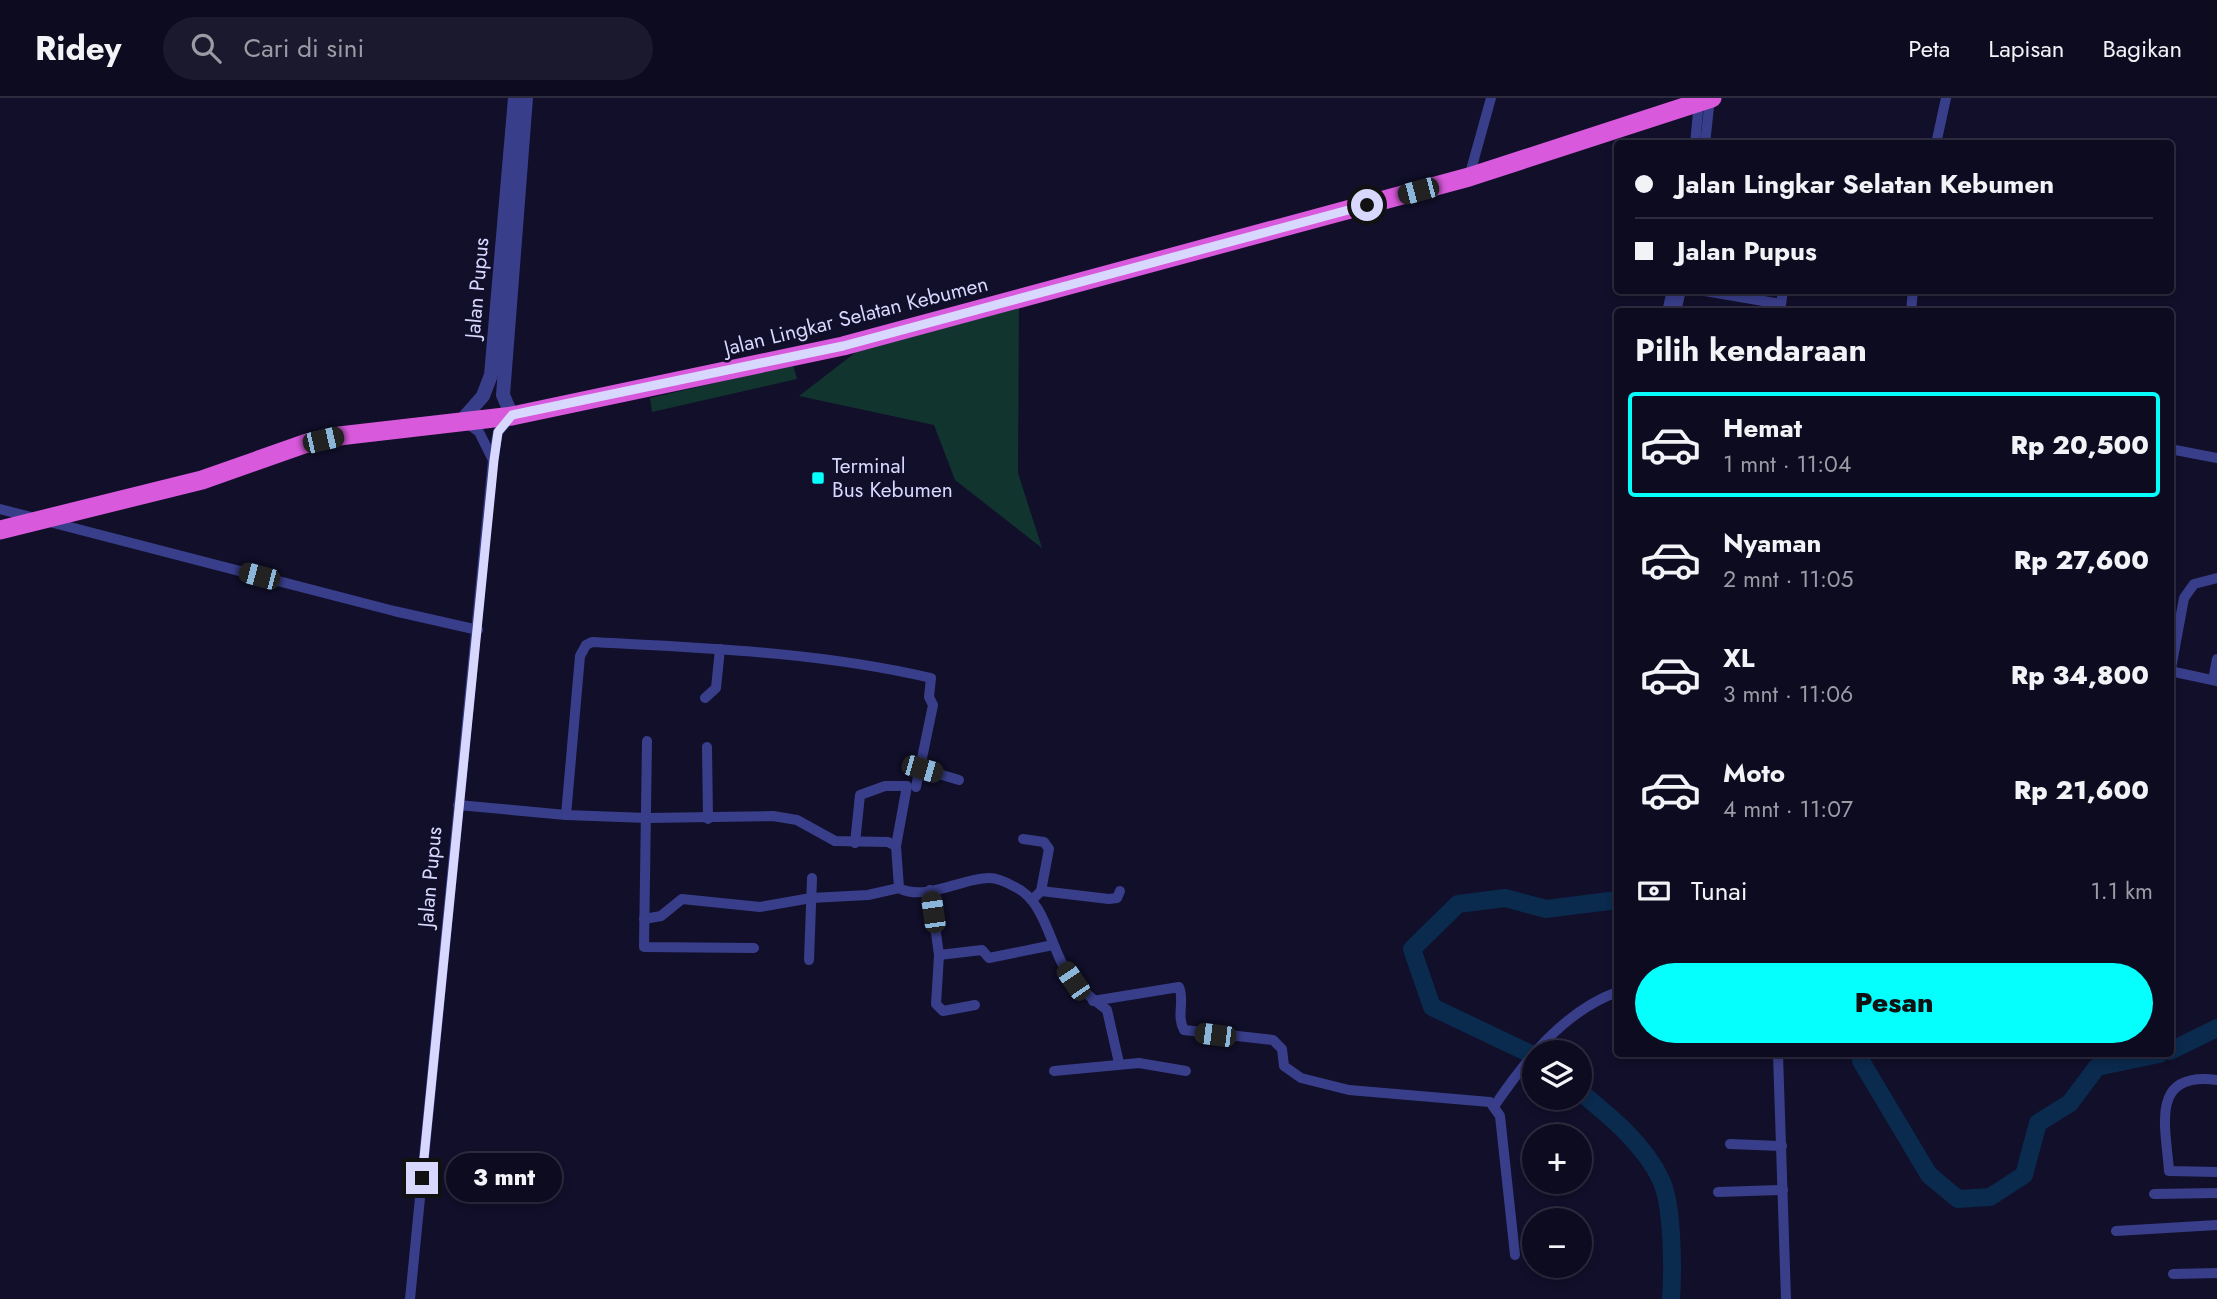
<!DOCTYPE html>
<html lang="id">
<meta charset="utf-8">
<style>
:root{--surface:#0d0b20;--page:#1b192d;--text:#f1f3f6;--muted:#9a9ba5;--line:#2d2b3e;--accent:#04fffd}
body{margin:0;font-family:Jost,sans-serif;background:var(--page);color:var(--text);height:100vh;display:flex;flex-direction:column;font-size:26px;white-space:nowrap}
*{box-sizing:border-box;margin:0}
p{font-size:23px;color:var(--muted)}
.icon{flex:none;width:38px;height:38px;fill:none;stroke:currentColor;stroke-width:2;stroke-linecap:round;stroke-linejoin:round}
.map{position:relative;flex:1;overflow:hidden}
.sheet{position:absolute;left:1614px;top:210px;width:560px;height:749px;display:flex;flex-direction:column;background:var(--surface);border-radius:7px;box-shadow:0 4px 10px #0003,0 0 0 2px var(--line)}
.sheet>*{flex:none}
.guide{position:absolute;left:1614px;top:42px;width:560px;height:154px;border-radius:7px;box-shadow:0 4px 10px #0003,0 0 0 2px var(--line);display:grid;align-content:center;height:154px;padding:0 21px;background:var(--surface)}
.buttons{position:absolute;left:1522px;top:942px;display:grid;gap:14px}
.buttons a{display:grid;place-items:center;width:70px;height:70px;border-radius:50%;background:var(--surface);box-shadow:0 4px 10px #0003,0 0 0 2px var(--line);font-size:35px}
.end{position:absolute;width:32px;height:32px;margin:-16px;border:9px solid #d8d8ff;background:#111;box-shadow:0 0 0 4px #111}
.from{border-radius:50%}
.bubble{position:absolute;height:49px;border-radius:24px;background:var(--surface);box-shadow:0 4px 10px #0003,0 0 0 2px var(--line);font-size:23px;font-weight:800;line-height:49px;text-align:center}
.car{position:absolute;width:21px;height:42px;margin:-21px -10px;border-radius:9px;box-shadow:0 0 5px 2px #0007;background:linear-gradient(#222 24%,#8ab4d8 0 40%,#222 0 76%,#8ab4d8 0 86%,#222 0)}
.guide b{display:flex;align-items:center;gap:24px;height:66px;font-size:26px}
.guide b+b{border-top:2px solid var(--line)}
.guide i{width:18px;height:18px;background:var(--text)}
ul{padding:0;list-style:none}
li{display:flex;align-items:center;gap:21px;height:105px;margin:0 14px 10px;padding:0 7px;border:4px solid transparent;border-radius:7px}
li div{flex:1}
li b{display:block;font-size:26px}
li em{font-style:normal;font-weight:800}
li.selected{border-color:var(--accent)}
li>.icon{width:63px;height:63px;stroke-width:1.5}
h2{padding:0 21px;font-size:32px;line-height:84px}
.pay{display:flex;align-items:center;gap:18px;height:77px;padding:0 21px;font-size:26px}
.pay p{margin-inline-start:auto}
.cta{display:flex;gap:14px;margin-top:auto;padding:14px 21px}
.cta a{flex:1;height:80px;border-radius:42px;background:var(--accent);color:#111;font-size:28px;font-weight:800;line-height:80px;text-align:center}
header{display:flex;align-items:center;gap:42px;box-sizing:border-box;height:98px;padding:0 35px;background:var(--surface);border-bottom:2px solid var(--line)}
header strong{font-size:33px}
nav{display:flex;gap:38px;margin-inline-start:auto;font-size:24px}
.search{width:490px;height:63px;background:var(--page);display:flex;align-items:center;gap:18px;box-sizing:border-box;padding:0 24px;border-radius:38px;color:var(--muted);font-size:26px}
.map>svg:first-child{display:block}
.green{fill:#12342f}
.lines{fill:none;stroke-linecap:round;stroke-linejoin:round}
.river{stroke:#0a2a4e;stroke-width:18}
.minor{stroke:#393e8a;stroke-width:10}
.tertiary{stroke:#393e8a;stroke-width:14}
.trunk{stroke:#d859dc;stroke-width:19}
.route{stroke:#d8d8ff;stroke-width:9}
.poi-dot{fill:#04fffd;stroke:#110f2a;stroke-width:2.5}
.labels{text-anchor:middle;stroke-width:5;stroke-linejoin:round;paint-order:stroke}
.street-label{font-size:21px;fill:#d8d8ff;stroke:#110f2a}
.poi-label{font-size:21px;fill:#d8d8ff;stroke:#110f2a;text-anchor:start}
</style>
<header>
<strong>Ridey</strong>
<div class="search"><svg class="icon" aria-label="search" viewBox="0 0 24 24"><circle cx="10" cy="10" r="6"/><path d="M15 15l6 6"/></svg>Cari di sini</div>
<nav><a>Peta</a><a>Lapisan</a><a>Bagikan</a></nav>
</header>
<div class="map">
<svg width="2217" height="1201" viewBox="0 0 2217 1201">
<rect width="100%" height="100%" fill="#110f2a"/>
<g class="green">
<polygon points="1019,199 1018,375 1042,450 955,382 934,327 799,298 882,234"/>
<polygon points="793,267 797,281 652,314 650,300"/>
</g>
<g class="lines">
<g class="river">
<polyline points="2170,953 2217,930"/>
<polyline points="1861,956 1861,963 1929,1077 1958,1101 1990,1099 2024,1077 2038,1025 2070,1005 2097,969 2159,956"/>
<polyline points="1535,958 1432,909 1412,851 1458,806 1505,800 1546,811 1617,802"/>
<path d="M1580,994C1610,1018 1645,1047 1661,1082C1673,1107 1673,1173 1671,1201"/>
</g>
<g class="minor">
<polyline points="1695,46 1699,3"/>
<polyline points="1705,46 1710,0"/>
<polyline points="1936,46 1946,0"/>
<polyline points="1469,79 1491,0"/>
<polyline points="1699,192 1781,206"/>
<polyline points="1667,214 1672,192"/>
<polyline points="1676,214 1681,192"/>
<polyline points="1780,214 1783,192"/>
<polyline points="1911,214 1913,192"/>
<polyline points="464,323 479,334 493,362"/>
<polyline points="2170,351 2217,360"/>
<polyline points="0,411 394,513 478,532"/>
<polyline points="2170,573 2217,583"/>
<polyline points="2170,576 2184,500 2194,486 2217,480"/>
<polyline points="2213,582 2217,561"/>
<polyline points="705,600 716,590 720,551"/>
<polyline points="647,643 644,849 754,850"/>
<polyline points="707,649 708,721"/>
<polyline points="922,671 959,682"/>
<polyline points="458,707 566,717 647,720 773,718 797,722 835,743 888,744 896,748"/>
<path d="M566,717L580,558L586,547L592,544C705,550 820,554 931,580L929,599L933,607L916,689"/>
<polyline points="1023,741 1044,744 1049,751 1041,793 1032,802"/>
<path d="M855,745L860,697L885,688H907L896,748L899,790C925,804 962,780 989,780C997,780 1008,785 1015,789C1044,802 1050,846 1065,871C1077,889 1090,899 1107,912L1119,965"/>
<polyline points="930,792 939,857 936,906 943,913 975,907"/>
<polyline points="1041,793 1109,801 1117,800 1120,793"/>
<polyline points="644,821 661,818 682,801 760,809 811,800 868,797 899,790"/>
<polyline points="939,857 982,852 989,860 1053,847"/>
<polyline points="809,862 812,780"/>
<path d="M1093,903L1179,889C1185,902 1176,918 1184,932L1273,942L1282,951L1284,968L1301,980L1349,992L1490,1004L1500,1018L1515,1157"/>
<polyline points="1778,956 1786,1201"/>
<polyline points="1054,973 1139,965 1186,973"/>
<path d="M2217,982C2149,973 2166,1029 2169,1073L2217,1074"/>
<path d="M1495,1007C1526,962 1563,914 1617,894"/>
<polyline points="1730,1046 1782,1048"/>
<polyline points="1718,1094 1783,1092"/>
<polyline points="2154,1096 2217,1095"/>
<polyline points="2116,1133 2217,1127"/>
<polyline points="2173,1176 2217,1175"/>
<polyline points="410,1201 493,362 498,334 510,320"/>
</g>
<g class="tertiary">
<polyline points="512,318 503,297 526,0"/>
<polyline points="462,322 483,298 491,277 515,0"/>
</g>
<polyline class="trunk" points="0,432 202,382 307,345 339,338 512,318 843,248 1469,79 1712,0"/>
</g>
<g class="lines">
<polyline class="route" points="422,1080 494,362 498,334 512,317 843,248 1367,107"/>
</g>
<rect class="poi-dot" x="811" y="373" width="14" height="14" rx="3.5"/>
<g class="labels">
<g class="street-label">
<text transform="translate(477 190) rotate(-85)" y="7">Jalan Pupus</text>
<text transform="translate(856 218) rotate(-14)" y="7">Jalan Lingkar Selatan Kebumen</text>
<text transform="translate(430 779) rotate(-85)" y="7">Jalan Pupus</text>
</g>
<g class="poi-label">
<text x="832" y="375">Terminal<tspan x="832" dy="24">Bus Kebumen</tspan></text>
</g>
</g>
</svg>
<div class="buttons">
<a><svg class="icon" aria-label="layers" viewBox="0 0 24 24"><path d="M12 4l9 5-9 5-9-5zM3 14l9 5 9-5"/></svg></a>
<a>+</a>
<a>−</a>
</div>
<i class="end from" style="left:1367px;top:107px"></i>
<i class="end" style="left:422px;top:1080px"></i>
<div class="bubble" style="left:446px;top:1055px;width:116px">3 mnt</div>
<i class="car" style="left:1418px;top:93px;rotate:255deg"></i>
<i class="car" style="left:323px;top:342px;rotate:77deg"></i>
<i class="car" style="left:259px;top:478px;rotate:285deg"></i>
<i class="car" style="left:922px;top:671px;rotate:106deg"></i>
<i class="car" style="left:933px;top:814px;rotate:352deg"></i>
<i class="car" style="left:1073px;top:883px;rotate:326deg"></i>
<i class="car" style="left:1215px;top:937px;rotate:277deg"></i>
<div class="guide">
<b><i class="from"></i>Jalan Lingkar Selatan Kebumen</b>
<b><i></i>Jalan Pupus</b>
</div>
<section class="sheet">
<h2>Pilih kendaraan</h2>
<ul>
<li class="selected"><svg class="icon" aria-label="car" viewBox="0 0 24 24"><path d="M5 17H2v-5l4-1 3-4h7l3 4 3 1v5h-3M9 17h6M6 11h13"/><circle cx="7" cy="17" r="2"/><circle cx="17" cy="17" r="2"/></svg><div><b>Hemat</b><p>1 mnt · 11:04</p></div><em>Rp 20,500</em></li>
<li><svg class="icon" aria-label="car" viewBox="0 0 24 24"><path d="M5 17H2v-5l4-1 3-4h7l3 4 3 1v5h-3M9 17h6M6 11h13"/><circle cx="7" cy="17" r="2"/><circle cx="17" cy="17" r="2"/></svg><div><b>Nyaman</b><p>2 mnt · 11:05</p></div><em>Rp 27,600</em></li>
<li><svg class="icon" aria-label="car" viewBox="0 0 24 24"><path d="M5 17H2v-5l4-1 3-4h7l3 4 3 1v5h-3M9 17h6M6 11h13"/><circle cx="7" cy="17" r="2"/><circle cx="17" cy="17" r="2"/></svg><div><b>XL</b><p>3 mnt · 11:06</p></div><em>Rp 34,800</em></li>
<li><svg class="icon" aria-label="car" viewBox="0 0 24 24"><path d="M5 17H2v-5l4-1 3-4h7l3 4 3 1v5h-3M9 17h6M6 11h13"/><circle cx="7" cy="17" r="2"/><circle cx="17" cy="17" r="2"/></svg><div><b>Moto</b><p>4 mnt · 11:07</p></div><em>Rp 21,600</em></li>
</ul>
<div class="pay"><svg class="icon" aria-label="cash" viewBox="0 0 24 24"><path d="M3 7h18v10H3z"/><circle cx="12" cy="12" r="2"/></svg>Tunai<p>1.1 km</p></div>
<div class="cta"><a>Pesan</a></div>
</section>
</div>
